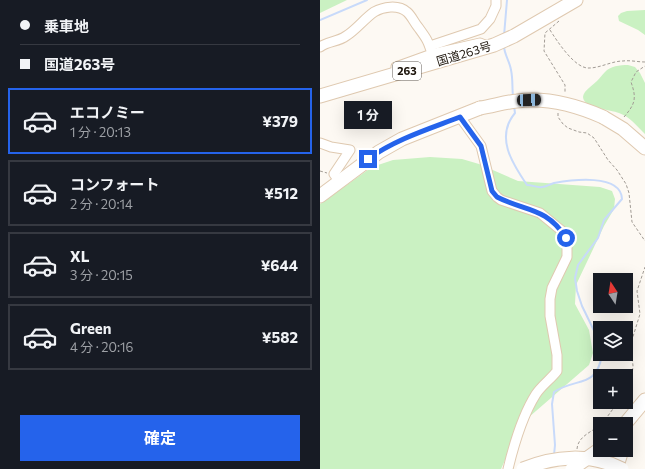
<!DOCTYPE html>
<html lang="ja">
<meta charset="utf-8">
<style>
:root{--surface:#171b24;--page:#20242c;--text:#f1f3f6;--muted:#9ea1a6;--line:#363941;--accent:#2563eb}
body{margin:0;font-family:Commissioner,"Noto Sans JP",sans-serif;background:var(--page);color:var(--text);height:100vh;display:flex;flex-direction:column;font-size:15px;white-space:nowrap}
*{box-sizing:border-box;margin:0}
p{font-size:13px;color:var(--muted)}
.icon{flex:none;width:22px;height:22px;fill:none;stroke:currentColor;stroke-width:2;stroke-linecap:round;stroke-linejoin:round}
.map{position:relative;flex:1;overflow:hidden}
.panel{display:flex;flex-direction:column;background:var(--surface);width:320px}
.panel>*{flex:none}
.hud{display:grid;align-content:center;height:88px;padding:0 20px;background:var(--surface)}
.needle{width:26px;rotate:348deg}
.controls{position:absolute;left:273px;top:273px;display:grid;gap:8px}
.controls a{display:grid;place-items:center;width:40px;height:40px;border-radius:0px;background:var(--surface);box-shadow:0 4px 16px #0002;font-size:20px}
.end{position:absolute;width:18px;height:18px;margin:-9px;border:5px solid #2563eb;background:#fff;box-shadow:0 0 0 2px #fff}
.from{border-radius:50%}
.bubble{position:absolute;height:28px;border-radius:0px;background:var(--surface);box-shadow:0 4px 16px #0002;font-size:13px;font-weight:700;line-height:28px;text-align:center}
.car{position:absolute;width:12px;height:24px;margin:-12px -6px;border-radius:5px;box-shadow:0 0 3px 1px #0007;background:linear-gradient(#222 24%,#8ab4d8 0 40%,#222 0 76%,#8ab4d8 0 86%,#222 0)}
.hud b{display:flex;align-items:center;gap:14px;height:38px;font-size:15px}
.hud b+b{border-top:1px solid var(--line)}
.hud i{width:10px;height:10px;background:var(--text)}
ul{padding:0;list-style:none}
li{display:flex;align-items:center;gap:12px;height:66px;margin:0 8px 6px;padding:0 12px;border:2px solid var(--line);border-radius:0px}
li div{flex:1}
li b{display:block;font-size:15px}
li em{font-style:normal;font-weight:700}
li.on{border-color:var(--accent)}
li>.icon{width:36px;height:36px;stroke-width:1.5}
.cta{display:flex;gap:8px;margin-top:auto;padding:8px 20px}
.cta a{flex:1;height:46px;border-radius:0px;background:var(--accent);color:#fff;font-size:16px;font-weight:700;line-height:46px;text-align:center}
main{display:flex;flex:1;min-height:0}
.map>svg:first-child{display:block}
.green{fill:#caf1c2}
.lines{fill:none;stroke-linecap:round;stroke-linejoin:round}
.stream{stroke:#c8dafa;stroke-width:2}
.minor-casing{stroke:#dfc9b0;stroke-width:11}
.highway-casing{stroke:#dfc9b0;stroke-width:15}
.path{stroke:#a29c95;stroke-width:1;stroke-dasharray:3 2;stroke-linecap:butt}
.minor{stroke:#fff;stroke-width:9}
.highway{stroke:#fff;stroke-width:13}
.highway-bridge-casing{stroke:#dfc9b0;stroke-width:15;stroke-linecap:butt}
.highway-bridge{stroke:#fff;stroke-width:13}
.route{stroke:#2563eb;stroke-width:5}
.labels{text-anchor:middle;stroke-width:3;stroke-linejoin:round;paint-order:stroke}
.shield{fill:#fff;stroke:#605a54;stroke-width:1}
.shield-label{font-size:11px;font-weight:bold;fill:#1c140b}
.street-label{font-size:12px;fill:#1c140b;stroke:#fff}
</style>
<main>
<section class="panel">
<div class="hud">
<b><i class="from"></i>乗車地</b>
<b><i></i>国道263号</b>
</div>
<ul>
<li class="on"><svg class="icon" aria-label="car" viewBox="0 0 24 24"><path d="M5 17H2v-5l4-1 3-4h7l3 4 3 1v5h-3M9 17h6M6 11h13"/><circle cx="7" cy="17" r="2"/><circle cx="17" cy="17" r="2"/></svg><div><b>エコノミー</b><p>1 分 · 20:13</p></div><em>¥379</em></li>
<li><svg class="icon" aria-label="car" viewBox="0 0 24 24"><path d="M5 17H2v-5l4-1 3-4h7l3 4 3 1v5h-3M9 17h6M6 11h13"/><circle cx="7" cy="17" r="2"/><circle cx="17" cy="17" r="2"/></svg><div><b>コンフォート</b><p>2 分 · 20:14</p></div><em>¥512</em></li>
<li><svg class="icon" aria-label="car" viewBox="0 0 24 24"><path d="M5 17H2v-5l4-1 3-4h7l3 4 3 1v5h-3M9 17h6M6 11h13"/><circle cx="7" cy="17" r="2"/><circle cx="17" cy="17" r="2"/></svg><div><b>XL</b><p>3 分 · 20:15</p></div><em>¥644</em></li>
<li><svg class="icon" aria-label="car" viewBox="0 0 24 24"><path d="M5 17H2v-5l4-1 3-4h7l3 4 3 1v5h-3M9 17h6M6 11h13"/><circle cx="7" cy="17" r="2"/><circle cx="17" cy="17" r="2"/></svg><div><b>Green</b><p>4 分 · 20:16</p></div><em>¥582</em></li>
</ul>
<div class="cta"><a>確定</a></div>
</section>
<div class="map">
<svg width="325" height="469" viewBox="0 0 325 469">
<rect width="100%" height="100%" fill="#fdf9f3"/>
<g class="green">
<polygon points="0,0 27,0 0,13"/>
<polygon points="325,10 325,35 318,30 299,21 298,16 301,13 307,11"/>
<path d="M308,65L315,67L320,73L325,83V134C317,126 310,117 299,113C292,110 254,107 265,92C268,88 273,85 277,81C280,78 282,75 285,72C290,66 300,65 308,65Z"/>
<polygon points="110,157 142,159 159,164 198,181 280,187 292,191 295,199 294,209 284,226 256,285 255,304 269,330 273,353 269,365 201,424 181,469 0,469 0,204 52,167 73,160"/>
</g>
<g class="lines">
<g class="stream">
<polyline points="0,20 47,0"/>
<polyline points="184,36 187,0"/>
<path d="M184,46C184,54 190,62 191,70C193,79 192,88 193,96"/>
<path d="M194,106L195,113C175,137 192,163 207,185C212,185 218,188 222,187C226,187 230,184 234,183C251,180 301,173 302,199L284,220L278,238L258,265L255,278L257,291L262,306L280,343"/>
<path d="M234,455L235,445L232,404L234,392C256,377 277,389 282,354"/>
</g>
<defs>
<g id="minor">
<polyline points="110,46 161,29 170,19 176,6 176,0"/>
<path d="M0,47C8,41 18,42 26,36C36,30 44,19 54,12C63,7 78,4 87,12C91,15 94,22 98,27C106,38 108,40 112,54L76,67L77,74"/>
<polyline points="112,54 160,43 165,45"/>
<path d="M140,117L161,146L172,191L177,197L181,200L220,213L242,231L246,238L247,248V257L232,288L230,299V316L237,355V371C231,379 222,385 216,394C202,416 194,444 188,469"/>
<polyline points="0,143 11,147 30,150 14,174 20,182"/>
</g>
<g id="highway">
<polyline points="0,96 174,45 194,36 256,0"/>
<polyline points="283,117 303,129 325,148"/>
<polyline points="0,196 59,152 82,139 160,108"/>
<polyline points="305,424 325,400"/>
<polyline points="296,469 302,450"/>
</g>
</defs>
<use href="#minor" class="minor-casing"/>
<use href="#highway" class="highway-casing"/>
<g class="path">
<polyline points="239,21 225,33 224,51 245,85 245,93"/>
<path d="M230,30C237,41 255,69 269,68C280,68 292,61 303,61C310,60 318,62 325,62"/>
<polyline points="238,113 238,117 243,124 248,128 259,132 267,133 274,138 288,160 297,170 306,184 309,193 312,222 325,241"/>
<path d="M304,117C315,104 317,99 311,82L316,72L325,66"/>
<polyline points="0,171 7,173"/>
<polyline points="306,390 312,376 313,366 311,343 320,314 317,291 325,267"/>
<polyline points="282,424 298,402"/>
<path d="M257,449C258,436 272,432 280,425"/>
</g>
<use href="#minor" class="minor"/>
<use href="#highway" class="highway"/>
<defs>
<g id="highway-bridge">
<path d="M160,108C173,106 185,102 197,101C227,97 256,105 283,117"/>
<path d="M203,469C234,456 271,453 302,469"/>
<polyline points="252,469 280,449"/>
</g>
</defs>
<use href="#highway-bridge" class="highway-bridge-casing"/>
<use href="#highway-bridge" class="highway-bridge"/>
</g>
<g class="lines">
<path class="route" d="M48,159C76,139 109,129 140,117L161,146L172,191L177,197C204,211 227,207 246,238"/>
</g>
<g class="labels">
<rect class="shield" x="73" y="62" width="28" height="18" rx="3"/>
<g class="shield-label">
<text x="87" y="75">263</text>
</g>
<g class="street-label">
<text transform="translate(144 54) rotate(-17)" y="4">国道263号</text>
</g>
</g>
</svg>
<div class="controls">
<a><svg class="needle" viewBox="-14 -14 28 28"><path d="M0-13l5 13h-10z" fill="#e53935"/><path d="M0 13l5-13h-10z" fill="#9ea1a6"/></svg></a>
<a><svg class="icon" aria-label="layers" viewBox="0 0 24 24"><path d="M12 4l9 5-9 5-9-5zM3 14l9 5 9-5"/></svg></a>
<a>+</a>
<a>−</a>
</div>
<i class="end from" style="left:246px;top:238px"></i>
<i class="end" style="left:48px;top:159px"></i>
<div class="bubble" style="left:24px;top:101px;width:48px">1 分</div>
<i class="car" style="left:209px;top:100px;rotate:88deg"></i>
</div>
</main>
